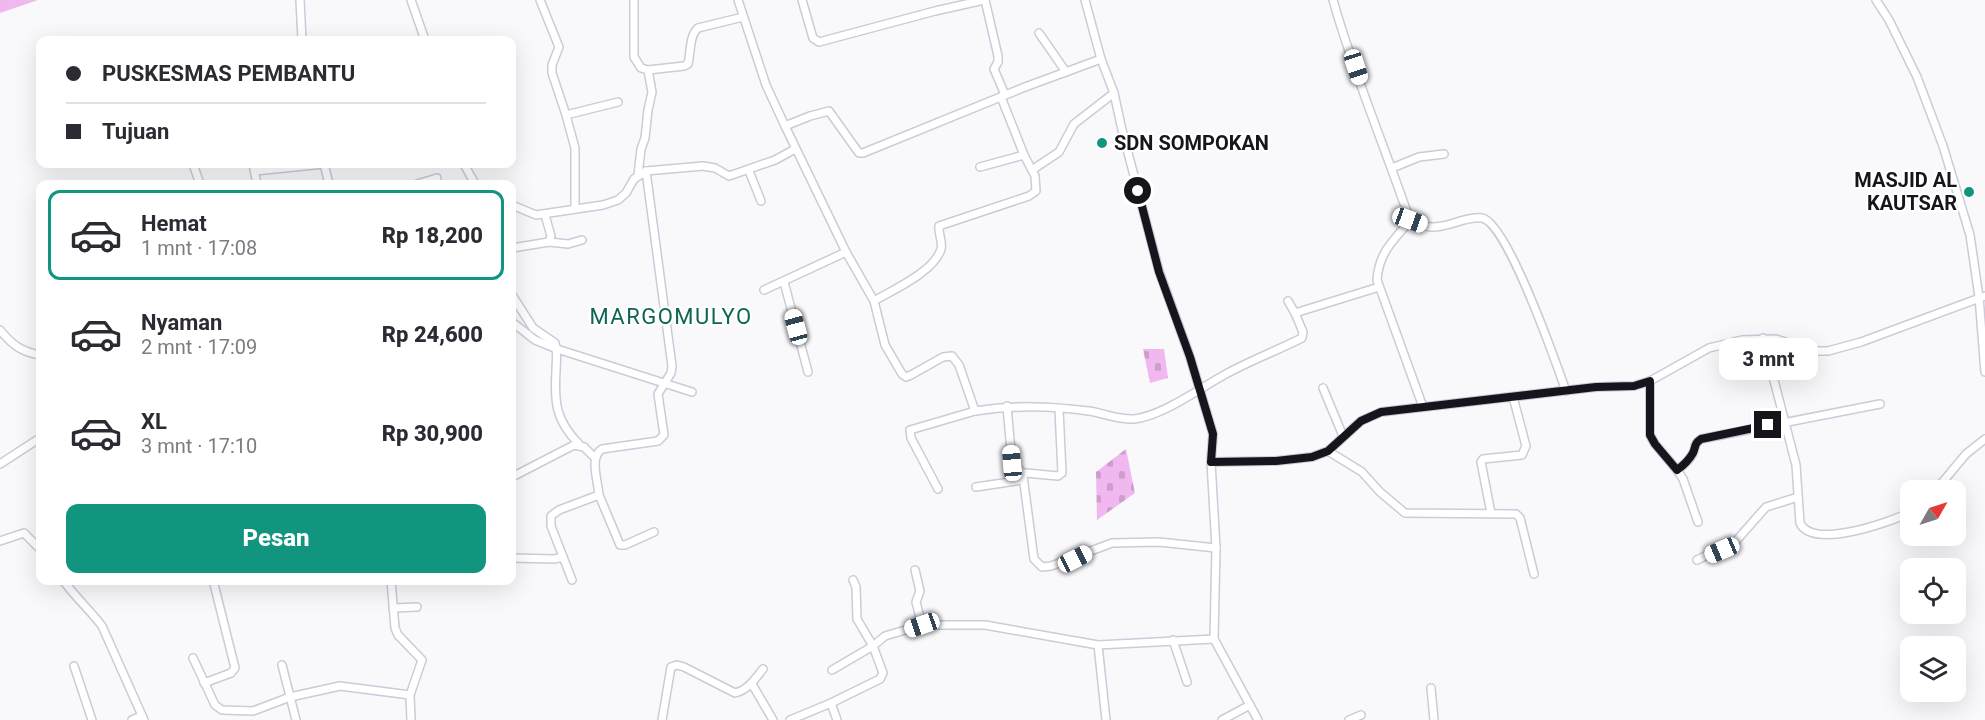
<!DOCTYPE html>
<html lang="id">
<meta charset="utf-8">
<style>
:root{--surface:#fff;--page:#f7f7f7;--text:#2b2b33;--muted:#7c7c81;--line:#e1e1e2;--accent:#11957f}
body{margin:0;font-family:Roboto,sans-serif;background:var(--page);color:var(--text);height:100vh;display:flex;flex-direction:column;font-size:22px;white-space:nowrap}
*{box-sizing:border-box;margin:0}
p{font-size:20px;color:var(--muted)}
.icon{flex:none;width:33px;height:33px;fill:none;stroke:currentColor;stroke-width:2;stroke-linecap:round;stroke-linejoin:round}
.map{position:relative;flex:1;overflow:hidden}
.drawer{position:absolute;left:36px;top:180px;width:480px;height:405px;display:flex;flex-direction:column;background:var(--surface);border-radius:12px;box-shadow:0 6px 24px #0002}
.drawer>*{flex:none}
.top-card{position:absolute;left:36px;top:36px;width:480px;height:132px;border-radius:12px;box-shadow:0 6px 24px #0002;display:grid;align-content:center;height:132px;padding:0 30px;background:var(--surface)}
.needle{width:39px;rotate:51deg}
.tools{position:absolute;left:1900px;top:480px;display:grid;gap:12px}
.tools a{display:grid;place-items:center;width:66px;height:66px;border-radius:12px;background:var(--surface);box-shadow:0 6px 24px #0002;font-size:30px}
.end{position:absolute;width:27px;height:27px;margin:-14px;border:8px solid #15151b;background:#fff;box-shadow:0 0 0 3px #fff}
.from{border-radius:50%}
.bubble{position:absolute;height:42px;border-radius:12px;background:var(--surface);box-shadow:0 6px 24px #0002;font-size:20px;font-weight:800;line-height:42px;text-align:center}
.car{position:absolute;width:18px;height:36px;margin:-18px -9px;border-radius:8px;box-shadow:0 0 4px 2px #0007;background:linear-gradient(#fff 24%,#345 0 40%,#fff 0 76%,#345 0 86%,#fff 0)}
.top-card b{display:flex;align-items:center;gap:21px;height:57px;font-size:22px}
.top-card b+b{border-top:2px solid var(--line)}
.top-card i{width:15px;height:15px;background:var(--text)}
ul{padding:10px 0 0;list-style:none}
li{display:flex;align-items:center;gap:18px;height:90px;margin:0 12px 9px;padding:0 18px;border:3px solid transparent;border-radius:12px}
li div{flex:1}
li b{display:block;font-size:22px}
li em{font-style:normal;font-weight:800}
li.active{border-color:var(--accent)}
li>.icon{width:54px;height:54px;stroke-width:1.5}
.action{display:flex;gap:12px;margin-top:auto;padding:12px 30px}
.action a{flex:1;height:69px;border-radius:12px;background:var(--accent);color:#fff;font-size:24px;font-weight:800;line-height:69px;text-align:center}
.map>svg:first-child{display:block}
.cemetery{fill:url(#cemetery-stones)}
.pitch{fill:#f0b8ef}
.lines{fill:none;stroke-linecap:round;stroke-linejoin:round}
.minor-casing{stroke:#cacbdb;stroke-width:10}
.minor{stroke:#fff;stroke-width:7}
.route{stroke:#15151b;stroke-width:8}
.poi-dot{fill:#11957f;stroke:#fff;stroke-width:2}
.labels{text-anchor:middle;stroke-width:4.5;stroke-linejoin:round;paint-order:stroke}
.poi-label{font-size:20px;font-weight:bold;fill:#15151b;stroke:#fff;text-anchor:start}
.quarter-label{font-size:22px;letter-spacing:1.5px;fill:#0e6556;stroke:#fff}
</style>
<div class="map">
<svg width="1985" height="720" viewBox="0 0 1985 720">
<defs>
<pattern id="cemetery-stones" width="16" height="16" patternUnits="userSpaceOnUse" patternTransform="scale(1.5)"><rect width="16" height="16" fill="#f0b8ef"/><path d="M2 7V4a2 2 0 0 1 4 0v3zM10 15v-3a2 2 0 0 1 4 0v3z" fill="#cd9dcc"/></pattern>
</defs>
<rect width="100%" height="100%" fill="#f9f9fc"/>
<g class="cemetery">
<polygon points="1143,349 1164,349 1168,378 1150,383"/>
<polygon points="1126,449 1135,493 1097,520 1096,472"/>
</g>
<polygon class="pitch" points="0,0 38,0 0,13"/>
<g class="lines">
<defs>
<g id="minor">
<polyline points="300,0 302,40"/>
<polyline points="411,0 425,40"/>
<polyline points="540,0 559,47 552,65 552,73 566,115 575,148 575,209"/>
<path d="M634,0V57L641,68L648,70L684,66L688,64C691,52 689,36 698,28L743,17"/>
<polyline points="738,0 766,85 785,126"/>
<polyline points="802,0 813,38 819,42 935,11 984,0"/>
<polyline points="985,0 998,56 998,62 994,69 1005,95"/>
<polyline points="1085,0 1101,59 1114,93 1122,130 1159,271 1190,357 1213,434 1211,462 1216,548 1214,639 1258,720"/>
<path d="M1333,0C1354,75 1385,147 1410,221C1416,223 1425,227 1432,227C1448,228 1465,216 1482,218C1507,222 1556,363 1566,391"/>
<polyline points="1876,0 1889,20 1917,77 1943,146 1970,235 1979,297 1985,372"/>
<polyline points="1039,33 1066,72"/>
<path d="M1101,59L1025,87L863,153H859L856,149L829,111L810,116L785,126L846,252L874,301L885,345L902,374L906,377L911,375L943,357L952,356L959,365L975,411C1015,405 1049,406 1089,411C1103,413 1119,420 1134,419C1162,416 1199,389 1224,375C1249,361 1276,351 1302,338L1303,332L1295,313L1379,287"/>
<polyline points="566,115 618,102"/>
<polyline points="193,164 200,184"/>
<polyline points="253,164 257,184"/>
<polyline points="324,164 329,184"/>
<polyline points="464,164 475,184"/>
<polyline points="980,167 1024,155"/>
<polyline points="1392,168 1419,157 1444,154"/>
<polyline points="1032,170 1059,152 1074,124 1114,93"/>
<polyline points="255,171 324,164"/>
<polyline points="749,171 761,201"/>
<polyline points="638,175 641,149 645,138 648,110 652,92 648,70"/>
<polyline points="417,184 437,178"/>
<polyline points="512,205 536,215 603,205 618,200 626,193 634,179 646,171 703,166 715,168 729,176 775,160 795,149"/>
<polyline points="545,215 551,236 549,242"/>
<path d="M1410,221C1393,241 1379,252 1377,280L1423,407"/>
<polyline points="512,248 549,242 568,244 582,240"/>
<polyline points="784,282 808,372"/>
<polyline points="764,290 846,252"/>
<path d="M512,295L533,328L555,343C558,352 556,362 556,371C554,403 556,421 579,444"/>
<path d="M874,301C893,290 935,271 941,249C943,241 938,234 939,226L1029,196L1036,191L1035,176L1024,155L1001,97"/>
<polyline points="1288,301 1295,313"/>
<polyline points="512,322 535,340 557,349 692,392"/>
<path d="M0,330C12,345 22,352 40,355"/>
<path d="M1763,338L1796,465L1800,523C1813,550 1890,522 1911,512"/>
<polyline points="1650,381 1650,435 1655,444 1677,470 1683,479 1698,522"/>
<polyline points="1323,388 1343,436"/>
<polyline points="1007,406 1012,463 1024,474"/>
<polyline points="1059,409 1062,473 1058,476 1026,473 1023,476 1034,559 1042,567 1051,566 1112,543 1159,542 1216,548"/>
<polyline points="1328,451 1362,472 1380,492 1405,513 1516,514 1520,518 1534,574"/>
<polyline points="1211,462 1276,461 1312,457 1328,451 1361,421 1381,412 1596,387 1634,386 1650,381 1709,348 1742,340 1776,339 1814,351 1828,351 1861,342 1985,296"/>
<polyline points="0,464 40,438"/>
<path d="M1677,470C1684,465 1690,460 1693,453C1696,446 1694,444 1701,439L1880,404"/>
<polyline points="512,477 574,445 584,447 595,458"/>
<polyline points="976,487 1023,480"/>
<polyline points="938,489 911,438 910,430 975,411"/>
<polyline points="1936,490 1966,454 1985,439"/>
<polyline points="599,495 620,545 625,545 654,532"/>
<polyline points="1491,513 1481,462 1483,459 1522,455 1526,446 1513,397"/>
<polyline points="0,541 24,533 40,549"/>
<polyline points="512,558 554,559 563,557"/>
<polyline points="1697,560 1736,541 1766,507 1798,497"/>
<polyline points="915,570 920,591 916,602 922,625"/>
<path d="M63,580C75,597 90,610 102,626L144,720"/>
<polyline points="391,580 395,628 398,635 422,660 410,695 411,720"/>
<path d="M572,580L551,526V516L559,510L599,495C598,481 589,457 602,449L658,441L664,435L658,394L671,373L672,366L646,171"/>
<polyline points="393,608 417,607"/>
<polyline points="1173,640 1187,682"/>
<polyline points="1098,645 1106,720"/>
<polyline points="193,658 215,705 222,710 253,711 290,697 340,686 410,695"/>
<polyline points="282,665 296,720"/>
<polyline points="74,666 92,720"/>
<polyline points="832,670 873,646 857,619 856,587 853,580"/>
<polyline points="204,683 231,673 235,668 213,580"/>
<polyline points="752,684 773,720"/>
<polyline points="1431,688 1434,720"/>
<polyline points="831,703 837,720"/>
<polyline points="132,720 142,716"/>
<path d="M662,720L671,667L677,665L684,667L735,693C748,690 755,679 763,669"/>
<polyline points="790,720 831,703 880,679 883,673 873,646 885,636 922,625 985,625 1098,645 1214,639"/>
<polyline points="1222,720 1250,705"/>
<polyline points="1349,720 1361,715"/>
</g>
</defs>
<use href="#minor" class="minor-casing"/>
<use href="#minor" class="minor"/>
</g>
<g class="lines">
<path class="route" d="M1138,191L1159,272L1190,357L1213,434L1211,462L1276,461L1312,457L1328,451L1361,421L1381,412L1596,387L1634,386L1650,381V435L1655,444L1677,470C1684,465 1689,460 1693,453C1696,446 1694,444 1701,439L1768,425"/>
</g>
<g class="poi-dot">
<circle cx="1102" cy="143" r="6"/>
<circle cx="1969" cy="192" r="6"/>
</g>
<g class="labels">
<g class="poi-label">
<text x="1114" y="150">SDN SOMPOKAN</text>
<text x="1957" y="187" text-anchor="end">MASJID AL<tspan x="1957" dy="23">KAUTSAR</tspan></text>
</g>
<g class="quarter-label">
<text x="671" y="324">MARGOMULYO</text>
</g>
</g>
</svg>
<div class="tools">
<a><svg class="needle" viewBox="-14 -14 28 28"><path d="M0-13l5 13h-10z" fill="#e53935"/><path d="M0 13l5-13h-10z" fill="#7c7c81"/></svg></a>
<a><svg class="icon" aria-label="locate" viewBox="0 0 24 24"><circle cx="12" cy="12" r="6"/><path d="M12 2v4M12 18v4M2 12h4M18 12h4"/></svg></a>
<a><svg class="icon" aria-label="layers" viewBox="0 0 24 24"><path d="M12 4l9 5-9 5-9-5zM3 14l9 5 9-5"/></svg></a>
</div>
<i class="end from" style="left:1138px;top:191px"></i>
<i class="end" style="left:1768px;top:425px"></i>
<div class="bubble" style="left:1719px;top:338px;width:99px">3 mnt</div>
<i class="car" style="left:1356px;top:67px;rotate:162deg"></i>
<i class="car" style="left:1410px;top:220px;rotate:110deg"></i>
<i class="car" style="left:796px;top:327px;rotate:345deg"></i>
<i class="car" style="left:1012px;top:463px;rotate:355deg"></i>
<i class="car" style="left:1722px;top:550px;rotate:247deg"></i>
<i class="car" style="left:1075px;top:559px;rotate:63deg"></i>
<i class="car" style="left:922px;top:625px;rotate:251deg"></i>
<div class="top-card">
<b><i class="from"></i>PUSKESMAS PEMBANTU</b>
<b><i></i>Tujuan</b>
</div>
<section class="drawer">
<ul>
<li class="active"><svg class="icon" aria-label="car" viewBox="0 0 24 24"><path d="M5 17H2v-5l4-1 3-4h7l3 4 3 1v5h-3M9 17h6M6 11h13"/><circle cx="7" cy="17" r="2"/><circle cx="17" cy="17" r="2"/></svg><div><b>Hemat</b><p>1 mnt · 17:08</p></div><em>Rp 18,200</em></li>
<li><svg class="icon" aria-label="car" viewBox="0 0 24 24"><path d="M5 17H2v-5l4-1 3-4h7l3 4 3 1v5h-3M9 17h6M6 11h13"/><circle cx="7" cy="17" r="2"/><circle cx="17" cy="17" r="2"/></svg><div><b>Nyaman</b><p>2 mnt · 17:09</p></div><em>Rp 24,600</em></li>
<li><svg class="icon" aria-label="car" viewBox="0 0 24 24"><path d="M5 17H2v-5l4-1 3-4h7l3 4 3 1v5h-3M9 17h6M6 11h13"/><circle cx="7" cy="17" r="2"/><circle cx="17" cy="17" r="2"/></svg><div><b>XL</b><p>3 mnt · 17:10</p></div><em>Rp 30,900</em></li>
</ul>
<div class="action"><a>Pesan</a></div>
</section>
</div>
